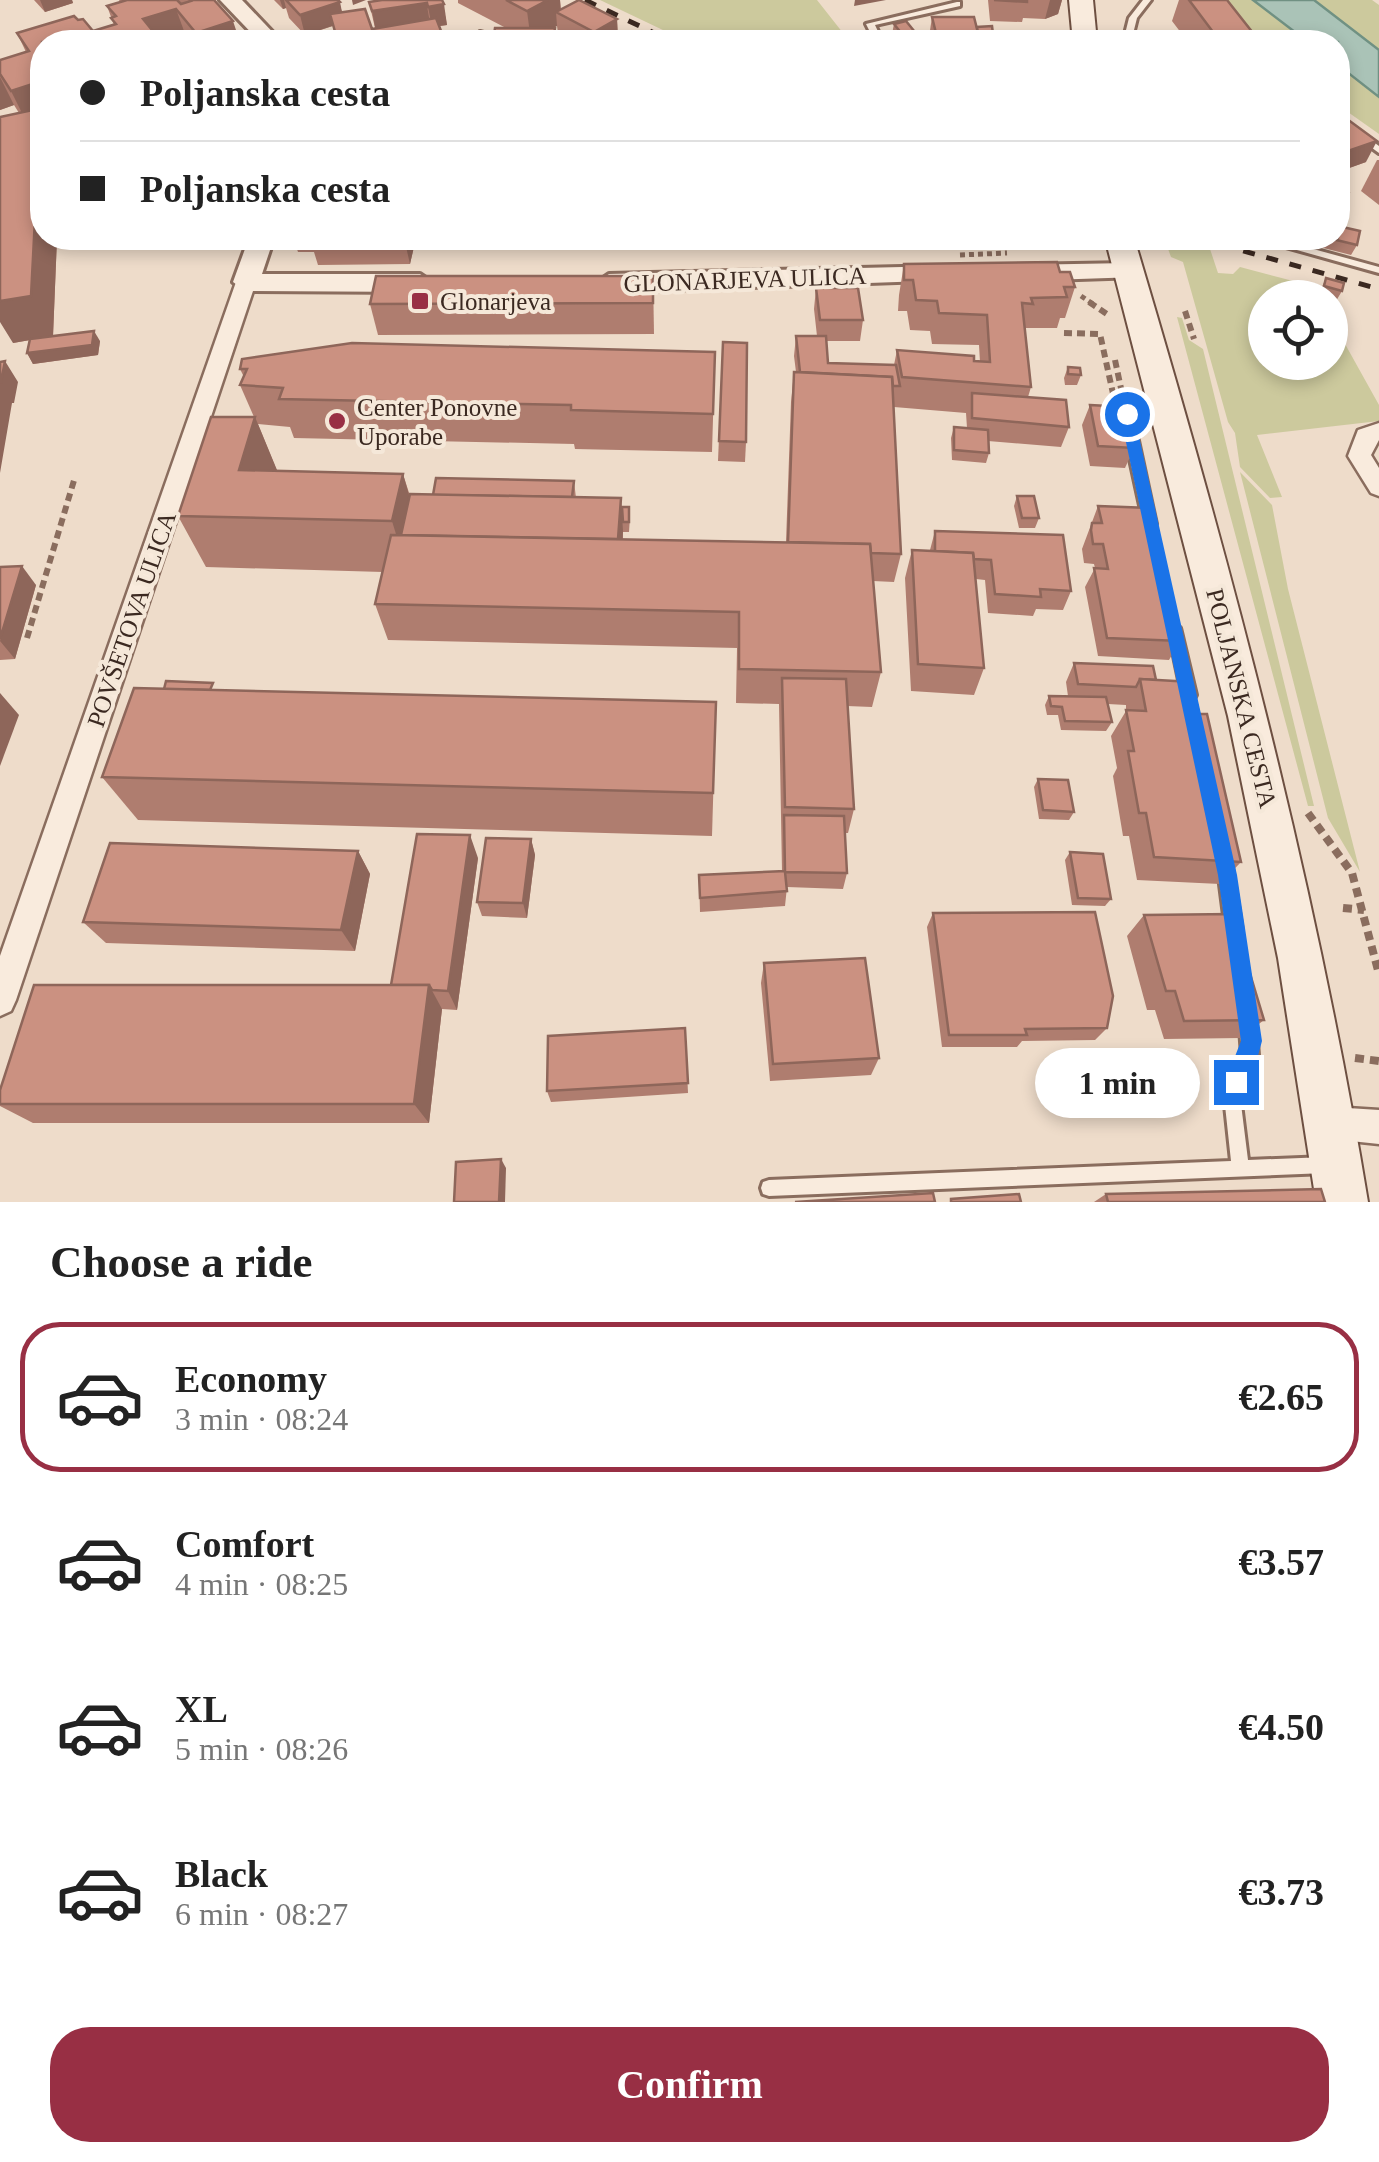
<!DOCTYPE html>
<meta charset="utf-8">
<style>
:root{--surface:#fff;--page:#f6f6f6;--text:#222;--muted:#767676;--line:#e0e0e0;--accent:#982f44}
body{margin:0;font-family:Georgia,serif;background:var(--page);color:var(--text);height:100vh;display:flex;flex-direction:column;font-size:38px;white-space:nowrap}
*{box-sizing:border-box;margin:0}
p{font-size:32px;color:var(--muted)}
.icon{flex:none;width:55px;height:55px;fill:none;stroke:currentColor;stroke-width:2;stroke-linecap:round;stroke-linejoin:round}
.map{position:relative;height:1202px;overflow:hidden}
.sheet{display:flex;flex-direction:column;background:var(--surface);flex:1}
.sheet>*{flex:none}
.guide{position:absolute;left:30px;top:30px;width:1320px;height:220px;border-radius:40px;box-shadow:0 5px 15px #0003;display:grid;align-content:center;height:220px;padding:0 50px;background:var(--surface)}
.fabs{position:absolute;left:1248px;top:280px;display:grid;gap:20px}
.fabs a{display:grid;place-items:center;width:100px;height:100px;border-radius:50%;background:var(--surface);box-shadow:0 5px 15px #0003;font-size:50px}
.end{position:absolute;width:45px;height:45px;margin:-22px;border:12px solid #1a73e8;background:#fff;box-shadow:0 0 0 5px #fff}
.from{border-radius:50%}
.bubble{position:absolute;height:70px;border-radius:35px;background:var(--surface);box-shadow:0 5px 15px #0003;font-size:32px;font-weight:600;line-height:70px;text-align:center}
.guide b{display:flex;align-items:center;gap:35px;height:95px;font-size:38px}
.guide b+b{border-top:2px solid var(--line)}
.guide i{width:25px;height:25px;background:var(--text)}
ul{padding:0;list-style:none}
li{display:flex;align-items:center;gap:30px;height:150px;margin:0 20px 15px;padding:0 30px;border:5px solid transparent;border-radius:40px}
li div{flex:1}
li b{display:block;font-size:38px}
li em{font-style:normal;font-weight:600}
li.selected{border-color:var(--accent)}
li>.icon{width:90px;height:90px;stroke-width:1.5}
h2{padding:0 50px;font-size:45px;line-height:120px}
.button{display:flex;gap:20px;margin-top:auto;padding:20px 50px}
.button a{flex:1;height:115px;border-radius:40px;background:var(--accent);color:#fff;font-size:40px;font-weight:600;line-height:115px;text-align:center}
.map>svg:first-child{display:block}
.green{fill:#ccc99d}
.water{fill:#aac3b7;stroke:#709183;stroke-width:2.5}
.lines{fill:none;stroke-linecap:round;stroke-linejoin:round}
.service-casing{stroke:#8a6d5e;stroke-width:6}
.minor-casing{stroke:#8a6d5e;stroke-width:5}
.tertiary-casing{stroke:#8a6d5e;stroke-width:6}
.secondary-casing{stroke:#6d4f41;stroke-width:4}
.path-far2{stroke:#8a6d5e;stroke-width:5;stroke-dasharray:5 4;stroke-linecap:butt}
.path-far1{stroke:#8a6d5e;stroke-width:6;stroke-dasharray:8 5;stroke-linecap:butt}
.path{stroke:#8a6d5e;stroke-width:8;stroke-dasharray:9 6;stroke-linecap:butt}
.service{fill:#f9ebdd;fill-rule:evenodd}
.minor{fill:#f9ebdd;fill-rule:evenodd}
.tertiary{fill:#f9ebdd;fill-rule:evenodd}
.secondary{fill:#f9ebdd;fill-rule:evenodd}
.rail{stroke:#3b2921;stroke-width:5;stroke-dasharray:12 12;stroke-linecap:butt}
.wall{fill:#af7d6f}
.shaded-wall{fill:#8e665a}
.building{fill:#cb9181;stroke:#8e665a;stroke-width:2.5}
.route{fill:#1a73e8}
.poi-dot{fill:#982f44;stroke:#f5e8d9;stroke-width:4}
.labels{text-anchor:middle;stroke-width:8;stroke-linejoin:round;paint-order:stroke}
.street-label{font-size:25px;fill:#3b2921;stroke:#f5e8d9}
.poi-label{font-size:25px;fill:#3b2921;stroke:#f5e8d9;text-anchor:start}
</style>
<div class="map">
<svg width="1379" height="1202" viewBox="0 0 1379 1202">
<rect width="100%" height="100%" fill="#eedcca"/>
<g class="green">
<polygon points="600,0 817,0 843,33 860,31 866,42 688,42"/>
<polygon points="1201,0 1253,0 1308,42 1261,42 1213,4"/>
<polygon points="1314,0 1372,0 1379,5 1379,50"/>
<polygon points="1338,65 1379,97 1379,134 1338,105"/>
<polygon points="1164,238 1210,249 1218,273 1233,274 1240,267 1320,288 1319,297 1265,298 1265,362 1330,362 1330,317 1379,405 1379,421 1257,435 1282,497 1270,498 1240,467 1235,433 1228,422 1183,262 1171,257"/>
<polygon points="1177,317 1182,318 1189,340 1203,349 1314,806 1308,806"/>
<polygon points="1240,472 1272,505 1288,589 1360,872 1328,818"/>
</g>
<polygon class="water" points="1253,0 1314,0 1379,50 1379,97 1338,65 1338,42 1308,42"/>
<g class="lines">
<defs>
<g id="service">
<polygon points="1143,0 1151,0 1137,18 1131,42 1123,42 1129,18"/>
<polygon points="957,2 960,2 960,6 875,25 883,42 875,42 866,24"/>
<polygon points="480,32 487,34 481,42 473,42"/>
<polygon points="1338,116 1379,146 1379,153 1338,123"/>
<polygon points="1259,238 1273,238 1379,267 1379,273 1261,240"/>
<polygon points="1131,432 1137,436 1156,524 1150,529 1144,524 1125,436"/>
<polygon points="1175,627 1180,628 1181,632 1196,695 1194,699 1189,701 1184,699 1182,695 1169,632 1170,628"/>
<polygon points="1224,854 1229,856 1231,861 1242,931 1239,936 1234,938 1229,936 1226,931 1217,861 1219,856"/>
<polygon points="1247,1007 1253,1009 1255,1015 1258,1055 1240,1096 1248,1160 1326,1157 1332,1159 1334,1165 1332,1171 1326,1173 769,1196 763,1194 761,1188 763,1182 769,1180 1231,1161 1224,1096 1242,1055 1239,1015 1241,1009"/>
</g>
<g id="minor">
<polygon points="246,275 256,282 16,1000 11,1011 0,1016 0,956 236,282"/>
<polygon points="1379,423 1379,440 1371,455 1379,468 1379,496 1371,493 1348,456 1358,430"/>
<polygon points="1332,1107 1379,1110 1379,1144 1332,1139 1320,1135 1316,1123 1320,1111"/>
</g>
<g id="tertiary">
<polygon points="220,0 242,0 282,42 260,42"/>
<polygon points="249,238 274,238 262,274 420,274 433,283 420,292 246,291 233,282"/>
<polygon points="1129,263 1138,265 1142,271 1138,277 1019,281 1006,273 1019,265"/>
<polygon points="945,266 954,268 958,274 954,280 609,292 596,283 609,274"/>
</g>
<g id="secondary">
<polygon points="1069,0 1093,0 1097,42 1073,42"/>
<path d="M1105,238H1134C1229,556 1314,874 1368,1202H1316L1278,958L1228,716Z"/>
</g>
</defs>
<use href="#service" class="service-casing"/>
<use href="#minor" class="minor-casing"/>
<use href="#tertiary" class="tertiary-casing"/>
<use href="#secondary" class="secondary-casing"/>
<g class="path-far2">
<polyline points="1057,243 1085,244"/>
<polyline points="1049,246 1065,238"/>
<polyline points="960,255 1007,253"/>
<polyline points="1081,296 1093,304"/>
</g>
<g class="path-far1">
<polyline points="1089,302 1107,314"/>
<polyline points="1185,311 1194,339"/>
<polyline points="1064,333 1100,334 1117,412"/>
<polyline points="1115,360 1126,412"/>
<polyline points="27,638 75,477"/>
</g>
<g class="path">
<polyline points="1308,813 1352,873 1379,974"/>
<polyline points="1343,908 1364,910"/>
<polyline points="1355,1058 1379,1061"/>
</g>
<use href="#service" class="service"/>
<use href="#minor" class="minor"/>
<use href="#tertiary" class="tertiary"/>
<use href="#secondary" class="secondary"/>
<g class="rail">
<polyline points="585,0 673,42"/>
<polyline points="1197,238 1379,289"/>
</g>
</g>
<g class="wall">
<polygon points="34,0 72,0 73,3 45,12"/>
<polygon points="119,0 214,0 240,42 42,42 42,238 57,238 53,336 100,341 98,355 33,364 27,353 30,340 13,343 19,113 14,105 0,110 0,60 26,52 17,33 78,20 93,31 114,25 107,6 120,2"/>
<polygon points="274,0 338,0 342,12 372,29 375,28 369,2 442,0 447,25 439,26 444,42 332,42 330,36 335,35 333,26 305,35 289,18 286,8 283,9"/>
<polygon points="458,0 560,0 561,10 617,19 618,40 567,38 558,33 557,26 506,28 458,3"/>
<polygon points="988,0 1062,0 1058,14 1045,19 1023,18 1022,22 990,21"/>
<polygon points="1179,0 1227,0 1253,33 1251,39 1262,42 1188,42 1172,21"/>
<polygon points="932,17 977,27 994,42 930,42 929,37"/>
<polygon points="894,24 919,37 918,42 899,42 892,34"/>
<polygon points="1338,123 1366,162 1338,172"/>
<polygon points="1377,160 1379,160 1379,205 1361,191"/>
<polygon points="293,238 416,238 410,264 318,265 314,252 298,252"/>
<polygon points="506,238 538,238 536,250 508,250"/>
<polygon points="626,238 731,238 730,248 626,249"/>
<polygon points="742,238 899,238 898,243 743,248"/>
<polygon points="1305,238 1338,238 1357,245 1351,255 1304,243"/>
<polygon points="904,264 1060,272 1075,287 1065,318 1060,318 1057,328 1025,328 1025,331 1031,387 1028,397 1069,427 1061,447 988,441 989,453 986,463 952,460 951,438 954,427 967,428 966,413 894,407 901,554 894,582 873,581 881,672 872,707 847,706 854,809 848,833 845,833 847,873 843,889 787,887 785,906 700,912 699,875 782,871 779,704 736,703 737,648 388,640 375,604 383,572 206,567 178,516 254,417 240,385 244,377 240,369 715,352 712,452 575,449 574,444 294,438 290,427 258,424 277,471 403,474 410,496 574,481 576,498 622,507 630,517 629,532 623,532 623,531 623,539 786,542 791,402 794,372 796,372 794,356 796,336 817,336 814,309 816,288 863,320 860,341 826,341 828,363 894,365 897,350 980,362 979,345 932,344 930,331 910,330 907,311 898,311 899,295"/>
<polygon points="653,276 654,334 378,335 370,304"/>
<polygon points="1326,278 1342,291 1336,301 1330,299 1330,298 1318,296"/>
<polygon points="723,342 746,442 745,462 718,461"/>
<polygon points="1068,367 1081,375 1077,385 1065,385 1064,378"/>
<polygon points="1090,405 1134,448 1125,468 1090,466 1082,425"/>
<polygon points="1017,496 1039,518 1035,528 1019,528 1014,506"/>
<polygon points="1098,506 1180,641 1169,660 1098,656 1085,587 1095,568 1094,564 1084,563 1082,549"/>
<polygon points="935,531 1071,591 1063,610 1036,609 1033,616 988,613 985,580 976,579 984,668 974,695 911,691 905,578 912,550 930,550"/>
<polygon points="0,567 36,585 15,659 0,660"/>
<polygon points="1074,663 1156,680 1199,714 1241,862 1220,884 1137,880 1129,836 1123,836 1113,776 1117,768 1111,736 1126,711 1126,705 1108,704 1112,722 1106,731 1061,730 1058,715 1047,715 1045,705 1049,696 1068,696 1066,682"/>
<polygon points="164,689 716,702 712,836 138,820 102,777"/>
<polygon points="1038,779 1074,812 1069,820 1039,819 1034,787"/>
<polygon points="531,839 535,855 527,918 482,916 477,902"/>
<polygon points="358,851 370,874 355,951 106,943 83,922"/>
<polygon points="1070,852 1111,899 1105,906 1072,905 1065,860"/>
<polygon points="478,858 457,1010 442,1009 429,1123 33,1123 0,1106 0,1090 391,985"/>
<polygon points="933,913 1107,1028 1095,1040 1022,1041 1017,1047 942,1047 927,927"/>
<polygon points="1144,915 1264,1020 1241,1038 1164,1039 1155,1010 1147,1010 1127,936"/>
<polygon points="764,963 879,1058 871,1075 770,1081 761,983"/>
<polygon points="685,1028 688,1093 551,1102 547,1091"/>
<polygon points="1106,1194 1325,1202 1094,1202"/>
</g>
<g class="shaded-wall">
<polygon points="40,0 72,0 73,3 45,12"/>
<polygon points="280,0 284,0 286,8 283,9"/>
<polygon points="352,0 366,0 353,5"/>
<polygon points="440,0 427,6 430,23 376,32 372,11"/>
<polygon points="548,0 560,0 561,15 556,12 557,26 531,41 527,11"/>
<polygon points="855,0 886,0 854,6"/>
<polygon points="1050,0 1062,0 1058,14 1045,19"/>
<polygon points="340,2 344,22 305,35 300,15"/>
<polygon points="444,4 447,25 432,27 428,7"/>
<polygon points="176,9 188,42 132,42 143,19"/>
<polygon points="617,19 618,40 613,42 595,42 594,32"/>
<polygon points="233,21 240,42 200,42 196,33"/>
<polygon points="443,36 444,42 404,42"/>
<polygon points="919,37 918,42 905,42 906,39"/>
<polygon points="0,77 14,105 0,110"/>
<polygon points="42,81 42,238 57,238 53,336 13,343 0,322 0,301 31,131 11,91"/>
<polygon points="1377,141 1366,162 1338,172 1348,151"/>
<polygon points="1348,192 1338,213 1338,195"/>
<polygon points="404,238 416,238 410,264"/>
<polygon points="94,331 100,341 98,355 33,364 27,353"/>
<polygon points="5,361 18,382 14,403 12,403 0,473 0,382"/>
<polygon points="255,417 277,470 239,470"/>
<polygon points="403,474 418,526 399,544 392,521"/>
<polygon points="621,498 623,531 620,577 617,548"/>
<polygon points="22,566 36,585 15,659 0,641"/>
<polygon points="0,693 19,715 0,766"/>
<polygon points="470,835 478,858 457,1010 448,991"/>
<polygon points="531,839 535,855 527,918 523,903"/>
<polygon points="358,851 370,874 355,951 341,930"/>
<polygon points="429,985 442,1009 429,1123 414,1104"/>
<polygon points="501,1159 506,1168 505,1202 499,1202"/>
</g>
<g class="building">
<polygon points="127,0 177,0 181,4 191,1 190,0 214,0 233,21 196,33 176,9 143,19 156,35 132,42 42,42 42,81 11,91 0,74 0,60 29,51 17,33 74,16 78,20 83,19 93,31 116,24 111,18 116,16 107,6"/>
<polygon points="286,0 338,0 340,2 300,15"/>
<polygon points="382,0 442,0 444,4 428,7 427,3 372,11 369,2"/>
<polygon points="506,0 548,0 527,11"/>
<polygon points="579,0 617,19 594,32 556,12"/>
<polygon points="994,0 1027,0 1027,2"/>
<polygon points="1189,0 1227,0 1253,33 1216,36"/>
<polygon points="365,9 372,29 436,18 443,36 404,42 334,42 330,36 336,35 330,14"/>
<polygon points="932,17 974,17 978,33 936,33"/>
<polygon points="906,21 919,37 906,39 894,24"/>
<polygon points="992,26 994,42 976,42 978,33 977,27"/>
<polygon points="495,28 555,28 553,42 493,42"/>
<polygon points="582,34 604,37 604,42 564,42 564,38 582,37"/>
<polygon points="1255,38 1262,42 1214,42"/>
<polygon points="42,108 42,121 40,122 31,296 0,301 0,117"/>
<polygon points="1347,119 1377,141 1348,151 1338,143 1338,123"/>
<polygon points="1338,183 1348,192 1338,195"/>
<polygon points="1338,226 1360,231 1357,245 1328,238 1338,238"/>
<polygon points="1057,262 1060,272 1070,272 1075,287 1064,287 1067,297 1031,298 1033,304 1022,303 1031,387 902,377 897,350 974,356 974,361 990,362 987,315 939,313 937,301 916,300 913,280 904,280 904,264"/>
<polygon points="376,276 653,276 653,303 370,304"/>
<polygon points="1326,278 1344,283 1342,291 1324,286"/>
<polygon points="816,288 858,288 863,320 820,320"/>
<polygon points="94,331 92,345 27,353 30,339"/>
<polygon points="796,336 826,336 828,363 896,365 900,386 893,386 892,377 800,372"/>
<polygon points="723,342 747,343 746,442 719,441"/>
<polygon points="352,343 715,352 713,414 571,410 571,405 279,399 283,388 240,385 247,369 240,369 242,359"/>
<polygon points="5,361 1,382 0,382 0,362"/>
<polygon points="1068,367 1080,368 1081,375 1068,374"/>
<polygon points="794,372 892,377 901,554 871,553 870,544 788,542"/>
<polygon points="972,393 1066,400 1069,427 972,418"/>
<polygon points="1090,405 1126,407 1134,448 1098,446"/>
<polygon points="211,417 255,417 239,470 403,474 392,521 178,516"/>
<polygon points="954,427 988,430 989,453 954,450"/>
<polygon points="436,478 574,481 572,497 433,495"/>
<polygon points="410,494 621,498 618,539 401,535"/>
<polygon points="1017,496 1034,496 1039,518 1022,518"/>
<polygon points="1098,506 1150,508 1180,641 1107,638 1094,568 1108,569 1103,544 1093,544 1091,530 1092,523 1102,523"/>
<polygon points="622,507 629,507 629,522 623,522"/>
<polygon points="935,531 1063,535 1071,591 1040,589 1041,597 995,594 991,560 974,559 973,553 935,551"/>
<polygon points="391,535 870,544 881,672 739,669 739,612 375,604"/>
<polygon points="912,550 973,553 984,668 918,664"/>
<polygon points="22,566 0,639 0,567"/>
<polygon points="1074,663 1153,666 1156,680 1140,679 1136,687 1078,684"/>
<polygon points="782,678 846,679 854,809 785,807"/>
<polygon points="1140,679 1192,682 1199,714 1207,714 1241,862 1154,857 1146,813 1139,813 1128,751 1134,751 1126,710 1146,711"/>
<polygon points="166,681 213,683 210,690 164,689"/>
<polygon points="134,688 716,702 713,793 102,777"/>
<polygon points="1049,696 1106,697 1112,722 1065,721 1062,707 1051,706"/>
<polygon points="1038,779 1068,780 1074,812 1043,810"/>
<polygon points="784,815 844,816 847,873 785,872 787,891 700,898 699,875 785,871"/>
<polygon points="417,834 470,835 448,991 432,990 429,985 391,985"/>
<polygon points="486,838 531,839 523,903 477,902"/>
<polygon points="110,843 358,851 341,930 83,922"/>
<polygon points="1070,852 1103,854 1111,899 1078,898"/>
<polygon points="1095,912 1113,996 1107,1028 1025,1029 1027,1035 949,1035 933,913"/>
<polygon points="1232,914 1264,1020 1184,1021 1175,991 1166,991 1144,915"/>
<polygon points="865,958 879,1058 773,1064 764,963"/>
<polygon points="34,985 429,985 414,1104 0,1104 0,1090"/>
<polygon points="685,1028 688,1083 547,1091 548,1036"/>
<polygon points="501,1159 499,1202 454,1202 456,1162"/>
<polygon points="1321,1189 1325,1202 1108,1202 1106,1194"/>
<polygon points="933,1193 935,1202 795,1202"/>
<polygon points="1019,1194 1021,1202 951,1202 951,1199"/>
</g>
<polygon class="route" points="1127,409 1134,414 1237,875 1262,1041 1253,1074 1243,1090 1236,1093 1228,1090 1225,1082 1241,1041 1218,875 1120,414"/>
<g class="poi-dot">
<rect x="410" y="291" width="20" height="20" rx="5"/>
<circle cx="337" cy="421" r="10"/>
</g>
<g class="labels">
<g class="street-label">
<text transform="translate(745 279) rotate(-2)" y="9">GLONARJEVA ULICA</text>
<text transform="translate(131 619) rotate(-71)" y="9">POVŠETOVA ULICA</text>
<text transform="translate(1242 698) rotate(76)" y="9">POLJANSKA CESTA</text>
</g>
<g class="poi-label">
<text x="440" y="310">Glonarjeva</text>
<text x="357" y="416">Center Ponovne<tspan x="357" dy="29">Uporabe</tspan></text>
</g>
</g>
</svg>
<div class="fabs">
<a><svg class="icon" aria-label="locate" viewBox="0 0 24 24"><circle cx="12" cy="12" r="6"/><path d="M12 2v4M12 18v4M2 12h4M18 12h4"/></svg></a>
</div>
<i class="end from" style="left:1127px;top:414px"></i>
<i class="end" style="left:1236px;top:1082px"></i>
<div class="bubble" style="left:1035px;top:1048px;width:165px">1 min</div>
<div class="guide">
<b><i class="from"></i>Poljanska cesta</b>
<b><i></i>Poljanska cesta</b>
</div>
</div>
<section class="sheet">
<h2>Choose a ride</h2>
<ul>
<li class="selected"><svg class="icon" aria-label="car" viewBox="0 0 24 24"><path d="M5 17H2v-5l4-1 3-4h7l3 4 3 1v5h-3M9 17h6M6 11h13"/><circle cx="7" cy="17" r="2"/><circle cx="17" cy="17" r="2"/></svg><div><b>Economy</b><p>3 min · 08:24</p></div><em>€2.65</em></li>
<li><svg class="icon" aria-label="car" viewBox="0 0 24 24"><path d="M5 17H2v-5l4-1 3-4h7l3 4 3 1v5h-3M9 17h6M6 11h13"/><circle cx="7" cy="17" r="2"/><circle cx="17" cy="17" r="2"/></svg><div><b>Comfort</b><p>4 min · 08:25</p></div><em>€3.57</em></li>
<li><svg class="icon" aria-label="car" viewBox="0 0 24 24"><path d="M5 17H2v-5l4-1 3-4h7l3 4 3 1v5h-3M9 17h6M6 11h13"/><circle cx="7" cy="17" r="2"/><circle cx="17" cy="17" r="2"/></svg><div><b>XL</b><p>5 min · 08:26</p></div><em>€4.50</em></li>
<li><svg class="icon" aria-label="car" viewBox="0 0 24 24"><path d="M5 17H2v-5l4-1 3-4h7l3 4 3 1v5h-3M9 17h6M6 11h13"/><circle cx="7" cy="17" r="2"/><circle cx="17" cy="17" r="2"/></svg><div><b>Black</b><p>6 min · 08:27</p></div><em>€3.73</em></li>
</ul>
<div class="button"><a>Confirm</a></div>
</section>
